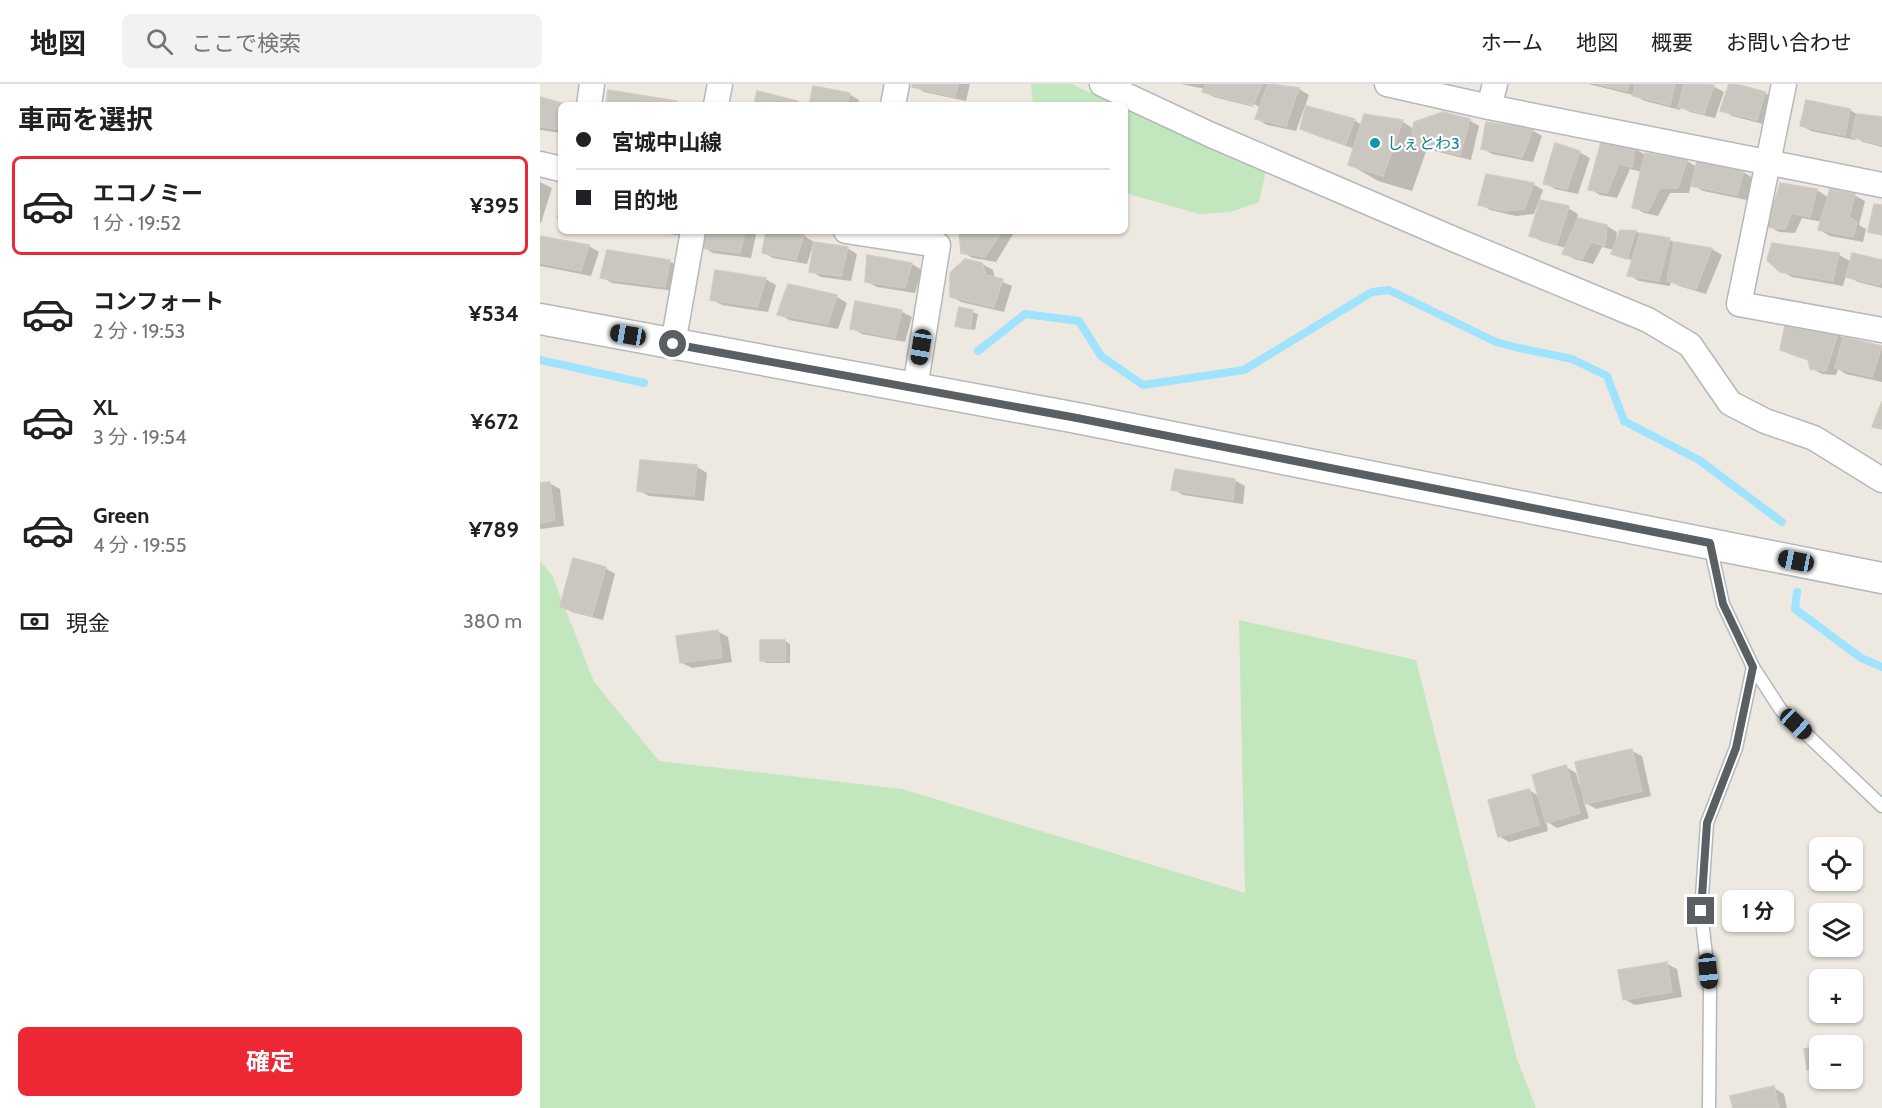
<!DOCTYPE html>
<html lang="ja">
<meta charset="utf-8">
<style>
:root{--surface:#fff;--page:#f2f2f2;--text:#202124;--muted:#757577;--line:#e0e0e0;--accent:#ed2734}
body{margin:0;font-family:Cabin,"Noto Sans JP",sans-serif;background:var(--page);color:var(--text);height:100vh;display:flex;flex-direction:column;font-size:22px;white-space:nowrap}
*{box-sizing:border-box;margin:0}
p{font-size:20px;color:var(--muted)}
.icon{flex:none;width:33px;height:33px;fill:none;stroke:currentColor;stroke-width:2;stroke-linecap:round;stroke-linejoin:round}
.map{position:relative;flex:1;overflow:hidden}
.sheet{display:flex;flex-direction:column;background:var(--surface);width:540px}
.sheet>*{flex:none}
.banner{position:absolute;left:18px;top:18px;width:570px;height:132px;border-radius:9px;box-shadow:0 2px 4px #0004;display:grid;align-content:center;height:132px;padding:0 18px;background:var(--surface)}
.buttons{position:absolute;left:1269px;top:753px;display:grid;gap:12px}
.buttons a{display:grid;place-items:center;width:54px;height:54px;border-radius:9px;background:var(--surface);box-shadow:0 2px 4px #0004;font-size:30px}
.end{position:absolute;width:27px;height:27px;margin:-14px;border:8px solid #5a5f63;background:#fff;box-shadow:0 0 0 3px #fff}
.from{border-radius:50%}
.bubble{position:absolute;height:42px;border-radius:9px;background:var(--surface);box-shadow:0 2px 4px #0004;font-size:20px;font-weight:700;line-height:42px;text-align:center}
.car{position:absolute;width:18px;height:36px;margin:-18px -9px;border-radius:8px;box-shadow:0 0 4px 2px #0007;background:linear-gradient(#222 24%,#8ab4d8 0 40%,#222 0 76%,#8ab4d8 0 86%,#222 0)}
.banner b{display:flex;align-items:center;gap:21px;height:57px;font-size:22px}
.banner b+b{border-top:2px solid var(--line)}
.banner i{width:15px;height:15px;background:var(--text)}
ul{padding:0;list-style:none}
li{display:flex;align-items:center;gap:18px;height:99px;margin:0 12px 9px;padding:0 6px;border:3px solid transparent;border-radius:9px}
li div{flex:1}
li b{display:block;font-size:22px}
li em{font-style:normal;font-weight:700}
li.on{border-color:var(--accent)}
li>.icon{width:54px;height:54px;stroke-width:1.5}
h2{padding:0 18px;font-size:27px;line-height:72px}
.pay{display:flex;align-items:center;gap:15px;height:66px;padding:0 18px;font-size:22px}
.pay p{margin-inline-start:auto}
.button{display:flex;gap:12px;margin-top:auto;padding:12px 18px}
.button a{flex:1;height:69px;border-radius:9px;background:var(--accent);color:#fff;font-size:24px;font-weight:700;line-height:69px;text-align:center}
header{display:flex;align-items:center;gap:36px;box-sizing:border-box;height:84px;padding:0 30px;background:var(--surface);border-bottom:2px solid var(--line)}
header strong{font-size:28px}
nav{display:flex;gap:33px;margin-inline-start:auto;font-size:21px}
.search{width:420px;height:54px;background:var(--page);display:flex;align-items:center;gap:15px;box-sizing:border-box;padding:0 21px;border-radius:9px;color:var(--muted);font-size:22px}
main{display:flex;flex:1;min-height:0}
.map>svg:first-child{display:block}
.green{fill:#c2e6bd}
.shadow{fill:#0003}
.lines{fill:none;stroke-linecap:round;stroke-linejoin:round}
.stream{stroke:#9fe3ff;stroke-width:8}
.building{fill:#cac6c0;stroke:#d2cabf;stroke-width:1.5}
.service-casing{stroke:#b4b8bc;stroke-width:15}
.minor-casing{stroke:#b4b8bc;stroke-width:27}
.tertiary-casing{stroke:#b4b8bc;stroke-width:33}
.service{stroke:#fff;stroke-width:12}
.minor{stroke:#fff;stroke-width:24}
.tertiary{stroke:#fff;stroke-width:30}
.route{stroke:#5a5f63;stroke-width:8}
.culture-dot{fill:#0f9aa8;stroke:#fff;stroke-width:2}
.labels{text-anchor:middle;stroke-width:4.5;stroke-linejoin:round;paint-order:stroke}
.culture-label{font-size:16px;fill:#0d838f;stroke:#fff;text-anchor:start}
</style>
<header>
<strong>地図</strong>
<div class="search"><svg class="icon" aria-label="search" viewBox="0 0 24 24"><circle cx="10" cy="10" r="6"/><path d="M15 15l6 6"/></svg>ここで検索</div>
<nav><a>ホーム</a><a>地図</a><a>概要</a><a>お問い合わせ</a></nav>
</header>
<main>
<section class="sheet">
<h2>車両を選択</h2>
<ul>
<li class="on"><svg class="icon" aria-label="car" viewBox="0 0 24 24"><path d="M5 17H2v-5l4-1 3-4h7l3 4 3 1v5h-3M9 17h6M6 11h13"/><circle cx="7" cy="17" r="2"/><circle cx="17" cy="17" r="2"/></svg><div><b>エコノミー</b><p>1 分 · 19:52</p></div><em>¥395</em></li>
<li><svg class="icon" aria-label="car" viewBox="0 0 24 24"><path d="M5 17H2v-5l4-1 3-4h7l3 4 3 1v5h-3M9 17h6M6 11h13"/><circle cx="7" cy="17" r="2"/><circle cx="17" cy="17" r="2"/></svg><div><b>コンフォート</b><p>2 分 · 19:53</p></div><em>¥534</em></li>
<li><svg class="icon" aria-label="car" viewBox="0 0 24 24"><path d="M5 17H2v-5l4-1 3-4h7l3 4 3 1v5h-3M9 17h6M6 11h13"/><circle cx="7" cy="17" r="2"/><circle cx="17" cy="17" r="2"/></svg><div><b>XL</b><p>3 分 · 19:54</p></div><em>¥672</em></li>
<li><svg class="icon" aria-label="car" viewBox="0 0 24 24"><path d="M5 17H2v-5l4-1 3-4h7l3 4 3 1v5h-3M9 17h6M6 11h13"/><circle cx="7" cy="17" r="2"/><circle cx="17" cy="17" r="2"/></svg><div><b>Green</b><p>4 分 · 19:55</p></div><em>¥789</em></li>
</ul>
<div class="pay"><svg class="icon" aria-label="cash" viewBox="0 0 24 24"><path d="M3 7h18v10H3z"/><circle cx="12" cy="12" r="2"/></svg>現金<p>380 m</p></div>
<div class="button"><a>確定</a></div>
</section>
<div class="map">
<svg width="1342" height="1024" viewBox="0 0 1342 1024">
<rect width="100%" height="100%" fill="#ede9e1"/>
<g class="green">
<polygon points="491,0 531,0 578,21 493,21"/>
<polygon points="585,24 726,87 719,118 690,128 659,130 585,109"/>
<polygon points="0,477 12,491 54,598 119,677 362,705 705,809 699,536 876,576 977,975 996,1024 0,1024"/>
</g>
<g class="shadow">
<polygon points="374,0 430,0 426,17 384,8 374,2"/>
<polygon points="641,0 735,0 759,5 769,11 756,47 727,41 717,35 721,24 707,16 705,18 714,23 674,13 664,8 665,5"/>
<polygon points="1048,0 1164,0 1173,2 1184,8 1175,34 1150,28 1141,23 1140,26 1105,17 1093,11"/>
<polygon points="1190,0 1225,9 1235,15 1227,41 1192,32 1182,26"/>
<polygon points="309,10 319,16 318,21 271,21"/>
<polygon points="0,15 23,21 21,21 21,49 0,46"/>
<polygon points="1267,18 1310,26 1320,32 1342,35 1342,63 1323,58 1316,54 1315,56 1271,47 1261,41"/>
<polygon points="825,32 863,38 874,45 929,36 939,42 931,76 887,65 872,107 838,97 809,80 815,65 772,50 762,45 814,36 822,41"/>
<polygon points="947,40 992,46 1002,52 993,78 952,70 942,64"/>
<polygon points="1062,59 1095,65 1106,71 1147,77 1157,83 1203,88 1213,94 1207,116 1163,107 1151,100 1149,109 1130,109 1118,132 1104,129 1094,123 1102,88 1090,85 1077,114 1060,111 1050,105"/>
<polygon points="1039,68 1050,74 1038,110 1015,105 1005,99"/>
<polygon points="0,98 12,104 1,139 0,139"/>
<polygon points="993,100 1003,106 999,117 1028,124 1038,130 1037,135 1067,142 1077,148 1076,157 1081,148 1096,148 1130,156 1137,160 1172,165 1182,171 1166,210 1139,202 1131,198 1130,202 1099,197 1089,191 1094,177 1077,172 1073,169 1074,166 1062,163 1053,180 1034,175 1024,169 1026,164 1001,157 991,151 1001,118 999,117 994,130 976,132 950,126 940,120"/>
<polygon points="1241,100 1277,106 1289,114 1314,111 1325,117 1319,141 1326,145 1323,158 1290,152 1280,146 1282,138 1262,134 1255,149 1239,148 1229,142"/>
<polygon points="21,114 21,136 17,134"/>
<polygon points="109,147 144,147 143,152"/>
<polygon points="166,147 210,147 216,151 211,174 173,169 163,163"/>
<polygon points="227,147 237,147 264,152 274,158 267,180 233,174 223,168"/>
<polygon points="420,147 475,147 456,178 433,174 422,168"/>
<polygon points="0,153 49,162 59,168 51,192 0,182"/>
<polygon points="307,164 317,170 311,197 281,193 270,187"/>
<polygon points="1298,170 1311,178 1313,170 1342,177 1342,204 1318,198 1306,191 1303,202 1252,193 1241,187"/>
<polygon points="129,177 139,183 135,207 72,199 62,193"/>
<polygon points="372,180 382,186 375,209 337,203 326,197"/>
<polygon points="442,180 453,186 455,195 472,202 464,228 421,218 411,212"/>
<polygon points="225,195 236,201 228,228 182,221 171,215"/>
<polygon points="249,202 297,213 307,219 298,245 249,236 239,230"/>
<polygon points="316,219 362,228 372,233 365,258 322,250 312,244"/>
<polygon points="420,224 438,230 435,246 421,244 417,241"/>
<polygon points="1297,250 1306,256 1342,264 1342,298 1306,290 1298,285 1296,291 1282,290 1271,284 1270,277 1252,271 1241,265"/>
<polygon points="157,383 167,389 164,417 109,412 98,406"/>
<polygon points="694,396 705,402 703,420 643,411 633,405"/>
<polygon points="9,399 20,405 24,442 0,445 0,401"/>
<polygon points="65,484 75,490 63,536 32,528 21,522"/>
<polygon points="177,547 188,553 192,578 152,584 142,579"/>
<polygon points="245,557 250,560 250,579 227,579 222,577"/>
<polygon points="1092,667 1102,672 1111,712 1056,725 1044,718 1049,734 1017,744 1006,737 1008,747 969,758 959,752 989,706 1000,713 1026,683 1036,689 1039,700 1041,699"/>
<polygon points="1127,880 1137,885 1142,913 1095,921 1084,915"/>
<polygon points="1280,964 1280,987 1273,988 1269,985"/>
<polygon points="1234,1004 1244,1010 1247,1024 1195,1024"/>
</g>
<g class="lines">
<g class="stream">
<polyline points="438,267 485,230 539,237 561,272 603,301 704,286 832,208 849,206 956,258 979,264 1032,275 1067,292 1084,337 1159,376 1242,438"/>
<polyline points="0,276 104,299"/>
<polyline points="1257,508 1255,525 1321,574 1342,583"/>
</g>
</g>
<g class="building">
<polygon points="373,0 418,0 415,13 372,3"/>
<polygon points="666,0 722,0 713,21 662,8"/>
<polygon points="728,0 759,4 746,42 715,35"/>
<polygon points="1058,0 1089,0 1087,7"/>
<polygon points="1095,0 1135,0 1130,21 1093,12"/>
<polygon points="1144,0 1174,1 1164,30 1138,23"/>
<polygon points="1189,0 1196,0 1225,8 1217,36 1180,27"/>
<polygon points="273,2 310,9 307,21 269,21"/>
<polygon points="68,6 137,17 136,21 66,21"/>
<polygon points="217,7 258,17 258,21 214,21"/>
<polygon points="0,13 25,20 21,21 21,33 17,45 0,43"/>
<polygon points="1266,16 1310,25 1305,51 1260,42"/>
<polygon points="766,22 815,35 805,61 760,45"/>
<polygon points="903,28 930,35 920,71 871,59 874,38"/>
<polygon points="824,30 863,36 843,92 808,81"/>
<polygon points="1317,30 1342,33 1342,61 1311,53"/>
<polygon points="946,38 993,45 982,73 941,65"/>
<polygon points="1061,58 1095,63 1092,83 1079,80 1067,109 1048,106"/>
<polygon points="1015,59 1040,67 1027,105 1003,100"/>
<polygon points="1105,69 1147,76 1138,104 1120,104 1108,127 1092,124"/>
<polygon points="1157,77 1204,87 1197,111 1151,102"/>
<polygon points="946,90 994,99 984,125 965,127 938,121"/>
<polygon points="1240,99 1277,105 1270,133 1252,129 1245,145 1227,143"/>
<polygon points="1290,105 1315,110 1309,133 1317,138 1313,153 1278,146"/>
<polygon points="1000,116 1029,122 1017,160 989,152"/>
<polygon points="1334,120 1342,121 1342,151 1328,148"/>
<polygon points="1038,134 1067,141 1065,162 1051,158 1042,175 1022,170"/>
<polygon points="1080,146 1096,147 1087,175 1071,170"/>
<polygon points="164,147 205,147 200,169 161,164"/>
<polygon points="226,147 245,147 264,151 256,176 222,169"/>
<polygon points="419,147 462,147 445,173 421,169"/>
<polygon points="1100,149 1130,154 1119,197 1087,192"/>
<polygon points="0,152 49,161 41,187 0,179"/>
<polygon points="274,158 308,163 301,192 269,188"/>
<polygon points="1134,158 1172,164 1156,205 1127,197"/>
<polygon points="1232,159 1299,169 1293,197 1240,188 1227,176"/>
<polygon points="67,166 130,176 125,203 60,194"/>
<polygon points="1312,169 1342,176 1342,195 1340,201 1306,193"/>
<polygon points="327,171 372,179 365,204 325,198"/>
<polygon points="425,175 442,179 446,191 463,195 454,223 410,213 410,189"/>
<polygon points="175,186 226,194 217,223 170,216"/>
<polygon points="248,200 297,211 288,240 237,231"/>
<polygon points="315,217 362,226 355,254 310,245"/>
<polygon points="419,223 433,226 430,245 415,242"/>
<polygon points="1246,237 1298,249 1286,287 1270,285 1268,275 1240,266"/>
<polygon points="1303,253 1342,262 1332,293 1295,284"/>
<polygon points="1342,317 1342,345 1332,343"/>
<polygon points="100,376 157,381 154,412 97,407"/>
<polygon points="635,385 695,395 693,416 631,406"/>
<polygon points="10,398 15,436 0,439 0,399"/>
<polygon points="33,474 66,483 52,532 20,523"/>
<polygon points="178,546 182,573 140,579 136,552"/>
<polygon points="220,556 245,556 246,577 220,577"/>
<polygon points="1092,665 1102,707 1045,720 1035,678"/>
<polygon points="1026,681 1040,729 1006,739 992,691"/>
<polygon points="989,705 999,741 958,753 948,716"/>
<polygon points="1127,878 1132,908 1083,916 1078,886"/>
<polygon points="1280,963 1280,984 1267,986 1264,965"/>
<polygon points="1234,1002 1239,1024 1193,1024 1190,1012"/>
</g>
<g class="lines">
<defs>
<g id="service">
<polyline points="1170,461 1183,520 1213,583 1241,626 1342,722"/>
<polyline points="1169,1024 1170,907 1161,827 1167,739 1196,664 1213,583"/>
</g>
<g id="minor">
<polyline points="562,0 669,50 918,157 1108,236 1150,261 1190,319 1225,337 1274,354 1342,396"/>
<polyline points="847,0 949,23 1342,101"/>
<polyline points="1244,0 1199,220 1342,246"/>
<polyline points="49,21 52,0"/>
<polyline points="176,21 180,0"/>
<polyline points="353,21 357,0"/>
<polyline points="949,23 955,0"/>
<polyline points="0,80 21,85"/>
<polyline points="306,147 398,161 375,304"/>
<polyline points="133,260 153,147"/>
</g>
<polyline id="tertiary" points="0,235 537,334 1342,494"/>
</defs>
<use href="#service" class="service-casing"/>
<use href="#minor" class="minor-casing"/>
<use href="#tertiary" class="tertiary-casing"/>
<use href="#service" class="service"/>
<use href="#minor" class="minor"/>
<use href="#tertiary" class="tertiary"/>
</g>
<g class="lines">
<polyline class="route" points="133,260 537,334 1170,459 1183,520 1213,583 1196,664 1167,739 1161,827"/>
</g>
<circle class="culture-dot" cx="835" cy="59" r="6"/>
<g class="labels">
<g class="culture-label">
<text x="847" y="65">しぇとわ3</text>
</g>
</g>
</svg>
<div class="buttons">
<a><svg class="icon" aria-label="locate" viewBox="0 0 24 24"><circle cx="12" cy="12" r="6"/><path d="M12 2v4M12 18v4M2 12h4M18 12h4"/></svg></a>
<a><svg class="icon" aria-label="layers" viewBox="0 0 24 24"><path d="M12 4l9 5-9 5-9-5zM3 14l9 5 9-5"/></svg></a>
<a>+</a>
<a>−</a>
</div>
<i class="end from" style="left:133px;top:260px"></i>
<i class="end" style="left:1161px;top:827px"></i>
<div class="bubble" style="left:1182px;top:806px;width:72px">1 分</div>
<i class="car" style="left:88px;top:251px;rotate:280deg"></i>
<i class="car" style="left:381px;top:263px;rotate:189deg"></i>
<i class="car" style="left:1256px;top:477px;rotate:281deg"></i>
<i class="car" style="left:1256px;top:640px;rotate:133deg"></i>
<i class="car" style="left:1168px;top:887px;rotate:174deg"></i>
<div class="banner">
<b><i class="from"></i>宮城中山線</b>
<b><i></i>目的地</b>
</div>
</div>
</main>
